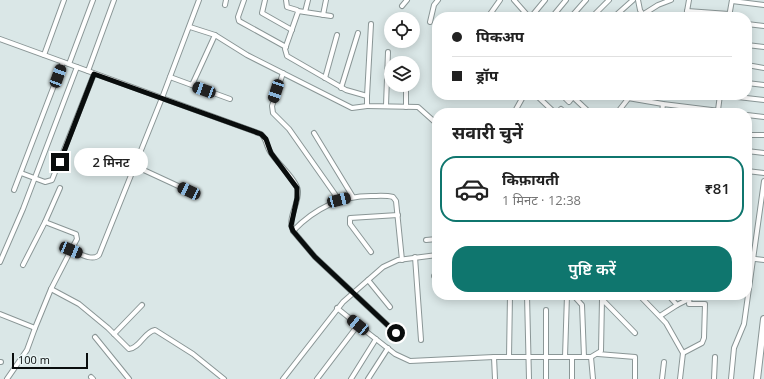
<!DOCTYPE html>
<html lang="hi">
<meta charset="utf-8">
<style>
:root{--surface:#fff;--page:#f6f6f6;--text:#222;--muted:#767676;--line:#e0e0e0;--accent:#0f766e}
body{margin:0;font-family:"Open Sans","Noto Sans Devanagari",sans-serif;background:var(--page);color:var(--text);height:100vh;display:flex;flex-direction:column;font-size:15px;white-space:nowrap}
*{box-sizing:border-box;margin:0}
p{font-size:13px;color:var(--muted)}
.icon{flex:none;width:22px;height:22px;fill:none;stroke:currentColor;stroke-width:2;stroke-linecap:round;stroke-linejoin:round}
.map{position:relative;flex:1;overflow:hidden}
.side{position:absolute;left:432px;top:108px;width:320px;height:192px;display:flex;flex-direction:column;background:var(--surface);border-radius:16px;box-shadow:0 2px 10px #0003}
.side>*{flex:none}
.top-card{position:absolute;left:432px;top:12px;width:320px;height:88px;border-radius:16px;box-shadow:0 2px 10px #0003;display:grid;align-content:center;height:88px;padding:0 20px;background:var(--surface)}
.buttons{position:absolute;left:384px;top:12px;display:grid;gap:8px}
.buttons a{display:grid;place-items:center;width:36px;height:36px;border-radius:50%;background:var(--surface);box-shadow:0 2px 10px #0003;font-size:20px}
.scale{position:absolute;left:12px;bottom:10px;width:76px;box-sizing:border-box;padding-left:4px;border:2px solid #090d0d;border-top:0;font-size:11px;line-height:14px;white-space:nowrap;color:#090d0d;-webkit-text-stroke:3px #e8f4f4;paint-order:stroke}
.end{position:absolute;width:18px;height:18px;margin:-9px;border:5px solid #090d0d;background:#fff;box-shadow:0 0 0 2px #fff}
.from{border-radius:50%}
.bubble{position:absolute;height:28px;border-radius:14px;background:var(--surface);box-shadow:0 2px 10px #0003;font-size:13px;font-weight:600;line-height:28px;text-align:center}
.car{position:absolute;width:12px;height:24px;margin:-12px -6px;border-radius:5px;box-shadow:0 0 3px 1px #0007;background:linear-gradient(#222 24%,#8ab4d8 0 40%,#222 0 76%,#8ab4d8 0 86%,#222 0)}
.top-card b{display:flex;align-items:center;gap:14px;height:38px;font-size:15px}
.top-card b+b{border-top:1px solid var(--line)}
.top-card i{width:10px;height:10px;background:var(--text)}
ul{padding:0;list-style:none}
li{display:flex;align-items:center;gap:12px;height:66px;margin:0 8px 6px;padding:0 12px;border:2px solid transparent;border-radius:16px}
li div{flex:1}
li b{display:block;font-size:15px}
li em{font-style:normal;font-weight:600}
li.on{border-color:var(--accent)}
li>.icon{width:36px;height:36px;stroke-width:1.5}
h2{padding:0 20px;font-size:18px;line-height:48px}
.action{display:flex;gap:8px;margin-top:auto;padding:8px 20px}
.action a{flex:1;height:46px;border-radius:16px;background:var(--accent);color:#fff;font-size:16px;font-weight:600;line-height:46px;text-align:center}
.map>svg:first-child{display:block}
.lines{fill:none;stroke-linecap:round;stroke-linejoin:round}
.street-casing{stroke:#8a9696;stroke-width:6}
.secondary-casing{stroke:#8a9696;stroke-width:8}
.street{stroke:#fff;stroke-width:4}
.secondary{stroke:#fff;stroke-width:6}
.route{stroke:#090d0d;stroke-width:5}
</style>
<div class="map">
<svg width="764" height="379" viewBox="0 0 764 379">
<rect width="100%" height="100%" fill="#dae7e7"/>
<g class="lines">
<defs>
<g id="street">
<polyline points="244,0 238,17 239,21 286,47"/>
<polyline points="265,0 262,13 292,30"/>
<polyline points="286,0 287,7 297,10 298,12 285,49 287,56 346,90 367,96 367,106 418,107 437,124"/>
<polyline points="514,0 529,17"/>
<polyline points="638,0 640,10 644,17"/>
<polyline points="732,1 764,5"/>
<polyline points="225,5 226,0"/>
<polyline points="402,6 407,0"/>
<polyline points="298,11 331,16"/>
<polyline points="687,11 729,14"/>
<polyline points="305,12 308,0"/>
<polyline points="323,15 326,0"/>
<polyline points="488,17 500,0"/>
<polyline points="531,17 545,0"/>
<polyline points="552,17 566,0"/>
<polyline points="571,17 586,0"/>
<polyline points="592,17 609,0"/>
<polyline points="614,17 633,0"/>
<polyline points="639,17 658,5 671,0"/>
<polyline points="686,17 689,0"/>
<polyline points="729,17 732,0"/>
<polyline points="430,22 434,5 438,0"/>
<polyline points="747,24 764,26"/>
<polyline points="190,27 215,35 247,55 352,108 367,106"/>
<path d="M0,39L261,134C267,139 266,147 271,153C277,163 297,180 298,191C299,204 287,218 293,231"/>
<polyline points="747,45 764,47"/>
<polyline points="44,55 64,0"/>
<polyline points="69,64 93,0"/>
<polyline points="747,65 764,68"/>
<polyline points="88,71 114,0"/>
<polyline points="283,73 272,106 273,113 289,129 339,200"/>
<polyline points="170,77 230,99"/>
<polyline points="325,78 337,35"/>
<polyline points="747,83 764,85"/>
<polyline points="192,85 215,35"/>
<polyline points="406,85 406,107"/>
<polyline points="341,88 358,33"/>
<polyline points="536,95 555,113"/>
<polyline points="562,95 569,102 573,97 590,113"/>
<polyline points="623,95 628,98 663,104 736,113"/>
<polyline points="720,95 764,100"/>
<polyline points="367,96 371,24"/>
<polyline points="386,105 388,52"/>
<polyline points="718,110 720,95"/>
<polyline points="514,113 524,95"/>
<polyline points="557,113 561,109 565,113"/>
<polyline points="617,113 631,95"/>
<polyline points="662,113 663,104"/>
<polyline points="747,115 764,117"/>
<polyline points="314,133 353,197"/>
<polyline points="747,135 764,135"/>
<polyline points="747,151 764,153"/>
<polyline points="135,166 189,191"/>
<polyline points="747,171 764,173"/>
<polyline points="21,173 45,182 52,180 94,74"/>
<polyline points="14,190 63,62"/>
<polyline points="45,222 60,188"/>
<polyline points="426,240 437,239"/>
<polyline points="371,252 350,224 350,218 398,215"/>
<polyline points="415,257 421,340"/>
<polyline points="747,258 764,260"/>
<polyline points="0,262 23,209 77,67"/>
<polyline points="23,265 45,222 76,234 77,239 71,250"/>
<polyline points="434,276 437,276"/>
<polyline points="368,280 390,307"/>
<path d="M51,289L79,304L108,328L129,349C140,348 144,332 155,330L193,354L224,379"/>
<polyline points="527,295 529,379"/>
<polyline points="573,295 582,305 584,357"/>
<polyline points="598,295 635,333"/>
<polyline points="639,295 666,323 683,353 680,379"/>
<polyline points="668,295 677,305"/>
<path d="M0,314L35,328L51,289L71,250C79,253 92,262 99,255L162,98L199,0"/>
<polyline points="660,316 677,305 689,299"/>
<polyline points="358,325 395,354 410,361 494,357 591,357 601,351 602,299"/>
<path d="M396,333L315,257L293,231C314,209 340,196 371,196C378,196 386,195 393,197L396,201L402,260"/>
<polyline points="114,334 142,305"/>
<polyline points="95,337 129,379"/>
<polyline points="683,353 702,343 704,338 705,304 689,304 690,295"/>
<polyline points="598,354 635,357 635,379"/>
<polyline points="494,357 495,379"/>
<polyline points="509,357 510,295"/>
<polyline points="565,357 567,295"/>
<polyline points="591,357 593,379"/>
<polyline points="0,362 1,362"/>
<polyline points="91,377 93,379"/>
<polyline points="7,379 27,350 35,328"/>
<polyline points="283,379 343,302 383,267 398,260 437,255"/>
<polyline points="317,379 358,325 337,308"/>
<polyline points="351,379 376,339"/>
<polyline points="368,379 388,348"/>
<polyline points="546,379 546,310"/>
<polyline points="572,379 572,358"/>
<polyline points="662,379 664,362"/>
<polyline points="714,379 715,357"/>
<polyline points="731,379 734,348 744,324 764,181"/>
</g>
<polyline id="secondary" points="757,379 764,319"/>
</defs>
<use href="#street" class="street-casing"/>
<use href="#secondary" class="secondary-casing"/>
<use href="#street" class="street"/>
<use href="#secondary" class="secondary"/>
</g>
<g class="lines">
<polyline class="route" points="60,162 94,74 261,134 266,139 271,153 297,188 297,198 291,226 293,231 315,257 396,333"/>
</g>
</svg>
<div class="buttons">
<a><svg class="icon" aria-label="locate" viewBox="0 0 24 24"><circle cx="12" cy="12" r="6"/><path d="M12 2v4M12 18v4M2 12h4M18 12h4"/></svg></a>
<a><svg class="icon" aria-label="layers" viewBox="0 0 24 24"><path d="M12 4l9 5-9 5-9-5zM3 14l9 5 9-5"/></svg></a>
</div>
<div class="scale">100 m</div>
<i class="end from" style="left:396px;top:333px"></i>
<i class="end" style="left:60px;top:162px"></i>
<div class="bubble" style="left:74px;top:148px;width:74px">2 मिनट</div>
<i class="car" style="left:58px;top:76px;rotate:20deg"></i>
<i class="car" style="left:204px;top:90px;rotate:290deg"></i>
<i class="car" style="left:276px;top:91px;rotate:198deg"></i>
<i class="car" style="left:189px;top:191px;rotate:295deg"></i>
<i class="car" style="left:339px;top:200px;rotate:75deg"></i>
<i class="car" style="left:71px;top:250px;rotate:112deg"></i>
<i class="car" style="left:358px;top:325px;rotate:309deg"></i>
<div class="top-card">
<b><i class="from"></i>पिकअप</b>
<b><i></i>ड्रॉप</b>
</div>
<section class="side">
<h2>सवारी चुनें</h2>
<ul>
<li class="on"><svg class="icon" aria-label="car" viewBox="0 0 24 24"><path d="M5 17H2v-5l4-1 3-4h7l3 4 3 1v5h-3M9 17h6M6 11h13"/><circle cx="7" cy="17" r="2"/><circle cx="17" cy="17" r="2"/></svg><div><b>किफ़ायती</b><p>1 मिनट · 12:38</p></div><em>₹81</em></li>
</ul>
<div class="action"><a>पुष्टि करें</a></div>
</section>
</div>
